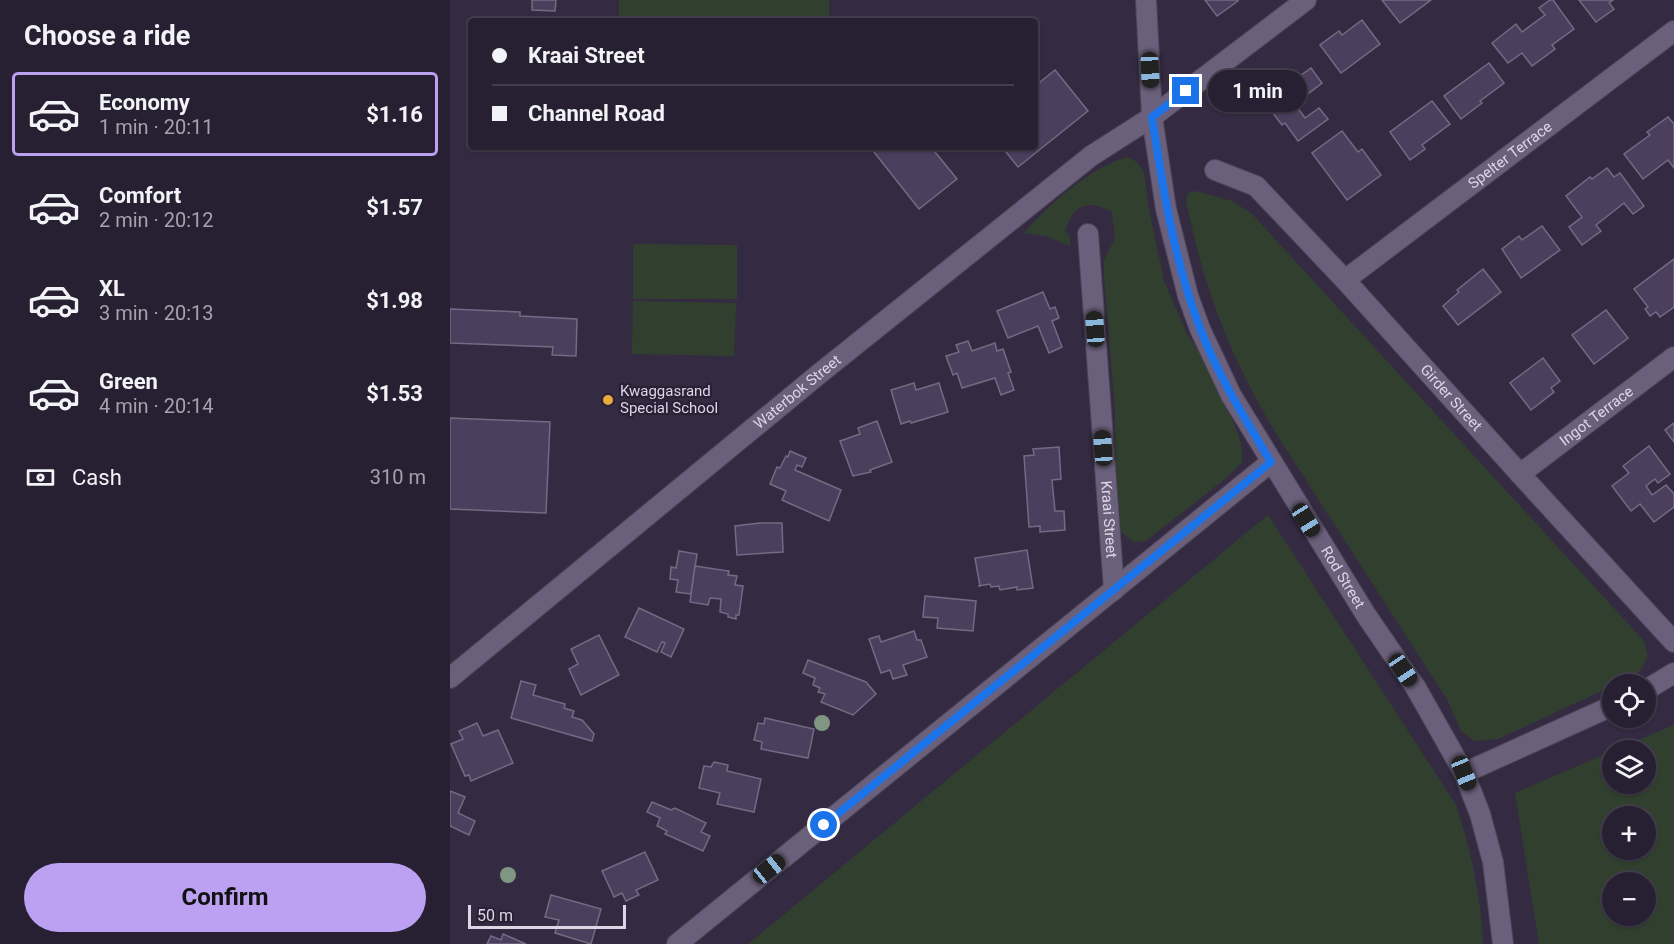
<!DOCTYPE html>
<meta charset="utf-8">
<style>
:root{--surface:#272032;--page:#332d3e;--text:#f1f3f6;--muted:#a4a3ac;--line:#433e4d;--accent:#bca0f2}
body{margin:0;font-family:Roboto,sans-serif;background:var(--page);color:var(--text);height:100vh;display:flex;flex-direction:column;font-size:22px;white-space:nowrap}
*{box-sizing:border-box;margin:0}
p{font-size:20px;color:var(--muted)}
.icon{flex:none;width:33px;height:33px;fill:none;stroke:currentColor;stroke-width:2;stroke-linecap:round;stroke-linejoin:round}
.map{position:relative;flex:1;overflow:hidden}
.drawer{display:flex;flex-direction:column;background:var(--surface);width:450px}
.drawer>*{flex:none}
.top-card{position:absolute;left:18px;top:18px;width:570px;height:132px;border-radius:6px;box-shadow:0 2px 4px #0004,0 0 0 2px var(--line);display:grid;align-content:center;height:132px;padding:0 24px;background:var(--surface)}
.tools{position:absolute;left:1152px;top:674px;display:grid;gap:12px}
.tools a{display:grid;place-items:center;width:54px;height:54px;border-radius:50%;background:var(--surface);box-shadow:0 2px 4px #0004,0 0 0 2px var(--line);font-size:30px}
.scale{position:absolute;left:18px;bottom:15px;width:158px;box-sizing:border-box;padding-left:6px;border:3px solid #dcd6e5;border-top:0;font-size:16px;line-height:21px;white-space:nowrap;color:#dcd6e5;-webkit-text-stroke:4px #2a2137;paint-order:stroke}
.end{position:absolute;width:27px;height:27px;margin:-14px;border:8px solid #1a73e8;background:#fff;box-shadow:0 0 0 3px #fff}
.from{border-radius:50%}
.bubble{position:absolute;height:42px;border-radius:21px;background:var(--surface);box-shadow:0 2px 4px #0004,0 0 0 2px var(--line);font-size:20px;font-weight:700;line-height:42px;text-align:center}
.car{position:absolute;width:18px;height:36px;margin:-18px -9px;border-radius:8px;box-shadow:0 0 4px 2px #0007;background:linear-gradient(#222 24%,#8ab4d8 0 40%,#222 0 76%,#8ab4d8 0 86%,#222 0)}
.top-card b{display:flex;align-items:center;gap:21px;height:57px;font-size:22px}
.top-card b+b{border-top:2px solid var(--line)}
.top-card i{width:15px;height:15px;background:var(--text)}
ul{padding:0;list-style:none}
li{display:flex;align-items:center;gap:18px;height:84px;margin:0 12px 9px;padding:0 12px;border:3px solid transparent;border-radius:6px}
li div{flex:1}
li b{display:block;font-size:22px}
li em{font-style:normal;font-weight:700}
li.on{border-color:var(--accent)}
li>.icon{width:54px;height:54px;stroke-width:1.5}
h2{padding:0 24px;font-size:27px;line-height:72px}
.pay{display:flex;align-items:center;gap:15px;height:66px;padding:0 24px;font-size:22px}
.pay p{margin-inline-start:auto}
.primary-button{display:flex;gap:12px;margin-top:auto;padding:12px 24px}
.primary-button a{flex:1;height:69px;border-radius:36px;background:var(--accent);color:#111;font-size:24px;font-weight:700;line-height:69px;text-align:center}
main{display:flex;flex:1;min-height:0}
.map>svg:first-child{display:block}
.green{fill:#31402e;fill-rule:evenodd}
.building{fill:#4c3f5e;stroke:#746a84;stroke-width:1.5}
.lines{fill:none;stroke-linecap:round;stroke-linejoin:round}
.minor-casing{stroke:#4e4659;stroke-width:22}
.minor{stroke:#6b607b;stroke-width:20}
.tree{fill:#809582}
.route{stroke:#1a73e8;stroke-width:8}
.poi-dot{fill:#eca93b;stroke:#2a2137;stroke-width:2}
.labels{text-anchor:middle;stroke-width:4.5;stroke-linejoin:round;paint-order:stroke}
.street-label{font-size:15px;fill:#dcd6e5;stroke:#2a2137}
.poi-label{font-size:15px;fill:#dcd6e5;stroke:#2a2137;text-anchor:start}
</style>
<main>
<section class="drawer">
<h2>Choose a ride</h2>
<ul>
<li class="on"><svg class="icon" aria-label="car" viewBox="0 0 24 24"><path d="M5 17H2v-5l4-1 3-4h7l3 4 3 1v5h-3M9 17h6M6 11h13"/><circle cx="7" cy="17" r="2"/><circle cx="17" cy="17" r="2"/></svg><div><b>Economy</b><p>1 min · 20:11</p></div><em>$1.16</em></li>
<li><svg class="icon" aria-label="car" viewBox="0 0 24 24"><path d="M5 17H2v-5l4-1 3-4h7l3 4 3 1v5h-3M9 17h6M6 11h13"/><circle cx="7" cy="17" r="2"/><circle cx="17" cy="17" r="2"/></svg><div><b>Comfort</b><p>2 min · 20:12</p></div><em>$1.57</em></li>
<li><svg class="icon" aria-label="car" viewBox="0 0 24 24"><path d="M5 17H2v-5l4-1 3-4h7l3 4 3 1v5h-3M9 17h6M6 11h13"/><circle cx="7" cy="17" r="2"/><circle cx="17" cy="17" r="2"/></svg><div><b>XL</b><p>3 min · 20:13</p></div><em>$1.98</em></li>
<li><svg class="icon" aria-label="car" viewBox="0 0 24 24"><path d="M5 17H2v-5l4-1 3-4h7l3 4 3 1v5h-3M9 17h6M6 11h13"/><circle cx="7" cy="17" r="2"/><circle cx="17" cy="17" r="2"/></svg><div><b>Green</b><p>4 min · 20:14</p></div><em>$1.53</em></li>
</ul>
<div class="pay"><svg class="icon" aria-label="cash" viewBox="0 0 24 24"><path d="M3 7h18v10H3z"/><circle cx="12" cy="12" r="2"/></svg>Cash<p>310 m</p></div>
<div class="primary-button"><a>Confirm</a></div>
</section>
<div class="map">
<svg width="1224" height="944" viewBox="0 0 1224 944">
<rect width="100%" height="100%" fill="#342b42"/>
<g class="green">
<rect x="169" y="0" width="210" height="21"/>
<path d="M677,157L687,162L694,172L699,209L714,281L737,334L761,369L788,433L792,448V462L776,478L696,541L684,542L671,532L665,452V411L654,275V260L665,239L662,212C637,199 625,204 615,230L620,238V246L596,236L574,233C598,205 640,168 677,157Z"/>
<path d="M746,191L782,201L802,214L1194,641L1198,656C1191,672 1181,684 1162,684V686L1048,739L1024,741L1011,731L998,701L829,438C781,360 754,289 736,200L738,193Z"/>
<polygon points="183,244 287,245 287,299 183,299"/>
<polygon points="183,301 286,303 284,356 182,354"/>
<path d="M818,515L1006,805C1021,851 1031,896 1033,944H298Z"/>
<path d="M1224,725V944H1089L1065,793L1162,751V783H1196V750H1165ZM1162,816H1196V849H1162ZM1162,882H1196V915H1162Z"/>
</g>
<g class="building">
<polygon points="82,0 106,0 105,11 82,10"/>
<polygon points="755,0 787,0 788,1 767,16"/>
<polygon points="932,0 981,0 950,23"/>
<polygon points="1100,0 1103,0 1124,29 1102,45 1105,49 1082,66 1072,53 1058,63 1042,43 1066,24 1072,32 1095,15 1089,8"/>
<polygon points="1129,0 1163,0 1159,3 1164,9 1146,22"/>
<polygon points="912,20 930,44 891,73 870,45 889,31 892,35"/>
<polygon points="1039,63 1054,83 1030,101 1032,103 1011,119 994,96"/>
<polygon points="861,68 872,83 854,97 856,100 847,107 855,118 869,108 878,119 848,141 835,123 832,125 819,108 822,106 813,93 828,81 833,88"/>
<polygon points="605,70 638,111 568,167 552,147 585,147 585,86"/>
<polygon points="982,101 1000,124 972,145 975,149 960,160 940,132"/>
<polygon points="1218,117 1224,124 1224,168 1218,160 1193,179 1174,154 1200,135 1197,132"/>
<polygon points="892,131 908,152 912,149 931,175 897,200 862,153"/>
<polygon points="420,147 481,147 507,179 469,209"/>
<polygon points="1157,168 1164,177 1170,173 1194,206 1183,214 1174,203 1146,225 1151,231 1132,245 1119,227 1132,217 1116,196 1140,177 1142,179"/>
<polygon points="1092,226 1110,250 1071,278 1052,249 1069,236 1072,240"/>
<polygon points="1224,259 1224,307 1210,317 1206,312 1200,316 1195,309 1198,307 1184,289"/>
<polygon points="1033,269 1051,292 1008,325 993,306 1009,292 1007,290"/>
<polygon points="593,292 600,309 605,307 609,318 602,321 612,347 599,353 588,326 558,338 547,311"/>
<polygon points="0,309 70,312 70,316 127,319 126,356 102,355 103,347 0,343"/>
<polygon points="1156,310 1178,338 1144,364 1122,335"/>
<polygon points="518,341 522,351 545,343 547,351 553,349 561,372 558,373 564,390 551,395 545,378 512,388 507,373 503,375 496,356 509,352 506,345"/>
<polygon points="1093,358 1110,381 1101,388 1104,392 1081,410 1060,383"/>
<polygon points="464,383 466,390 489,383 498,412 461,423 460,421 451,424 441,390"/>
<polygon points="0,418 100,422 96,513 0,509"/>
<polygon points="427,421 442,462 420,470 421,472 403,476 390,441 410,434 408,428"/>
<polygon points="1224,423 1224,442 1215,430"/>
<polygon points="1199,446 1220,474 1208,483 1205,479 1196,486 1202,495 1216,485 1224,494 1224,507 1204,522 1190,504 1181,511 1162,486 1179,473 1173,466"/>
<polygon points="609,447 611,479 602,480 605,511 614,511 615,530 590,532 590,526 579,527 574,456 584,455 583,449"/>
<polygon points="340,451 356,458 352,467 347,465 345,470 391,490 379,521 332,500 336,491 320,484 327,467 330,468 336,456 338,457"/>
<polygon points="310,523 332,523 333,552 287,555 285,526"/>
<polygon points="577,550 583,588 567,590 567,587 550,590 549,586 541,587 540,584 528,586 530,586 525,558"/>
<polygon points="229,551 247,554 241,594 226,592 228,580 220,579 221,567 226,568"/>
<polygon points="245,566 279,571 278,575 287,576 285,585 293,586 289,615 286,615 286,619 278,617 278,614 270,612 271,599 260,598 258,605 240,602"/>
<polygon points="475,596 526,601 523,631 487,628 488,618 473,617"/>
<polygon points="189,608 234,629 221,657 211,652 215,643 212,642 207,652 175,637"/>
<polygon points="464,631 467,640 471,640 477,657 453,665 457,675 443,679 440,670 431,673 419,639 429,636 431,642"/>
<polygon points="149,635 169,675 131,695 119,669 128,664 121,649"/>
<polygon points="358,660 416,682 426,694 403,715 371,702 375,694 368,692 370,688 363,685 365,678 353,673"/>
<polygon points="71,681 86,685 83,695 115,704 114,708 124,711 122,717 132,720 144,734 142,741 61,718"/>
<polygon points="315,718 364,729 358,758 311,749 312,742 304,740 308,723 314,724"/>
<polygon points="27,723 33,736 48,730 63,763 21,781 19,775 15,776 1,744 13,739 9,731"/>
<polygon points="264,762 278,765 277,771 311,779 304,812 267,804 270,793 249,788 254,766 261,767"/>
<polygon points="0,791 15,797 8,813 25,821 19,835 0,826"/>
<polygon points="202,802 221,810 225,808 256,823 251,832 260,836 253,851 215,834 217,831 207,826 210,818 197,812"/>
<polygon points="195,852 208,880 186,890 189,895 176,901 172,893 164,897 152,871"/>
<polygon points="101,895 151,909 141,944 105,933 109,920 95,917"/>
<polygon points="53,934 76,944 37,944 41,936 51,940"/>
</g>
<g class="lines">
<defs>
<g id="minor">
<path id="s1" d="M696,0L702,117L716,209L738,296L750,329L781,395L916,615L966,688L1014,773L1030,814L1043,862L1053,944"/>
<path id="s2" d="M765,170L806,186L895,280L1070,474L1224,642"/>
<path id="s3" d="M638,234L664,590"/>
<path id="s4" d="M895,280L1224,31"/>
<path id="s5" d="M1070,474L1224,357"/>
<path id="s6" d="M0,678L369,374L641,156L702,117L856,0"/>
<polyline points="1196,690 1224,673"/>
<polyline points="1014,773 1162,706"/>
<polyline points="227,944 821,462"/>
</g>
</defs>
<use href="#minor" class="minor-casing"/>
<use href="#minor" class="minor"/>
</g>
<g class="tree">
<circle cx="372" cy="723" r="8"/>
<circle cx="58" cy="875" r="8"/>
</g>
<g class="lines">
<path class="route" d="M374,825L821,462C795,419 768,376 750,328C724,260 713,189 702,117L736,91"/>
</g>
<circle class="poi-dot" cx="158" cy="400" r="6"/>
<g class="labels">
<g class="street-label">
<text dy="5" stroke="none"><textPath href="#s4" startOffset="207">Spelter Terrace</textPath></text>
<text dy="5" stroke="none"><textPath href="#s6" startOffset="450">Waterbok Street</textPath></text>
<text dy="5" stroke="none"><textPath href="#s2" startOffset="332">Girder Street</textPath></text>
<text dy="5" stroke="none"><textPath href="#s5" startOffset="96">Ingot Terrace</textPath></text>
<text dy="5" stroke="none"><textPath href="#s3" startOffset="286">Kraai Street</textPath></text>
<text dy="5" stroke="none"><textPath href="#s1" startOffset="622">Rod Street</textPath></text>
</g>
<g class="poi-label">
<text x="170" y="396">Kwaggasrand<tspan x="170" dy="17">Special School</tspan></text>
</g>
</g>
</svg>
<div class="tools">
<a><svg class="icon" aria-label="locate" viewBox="0 0 24 24"><circle cx="12" cy="12" r="6"/><path d="M12 2v4M12 18v4M2 12h4M18 12h4"/></svg></a>
<a><svg class="icon" aria-label="layers" viewBox="0 0 24 24"><path d="M12 4l9 5-9 5-9-5zM3 14l9 5 9-5"/></svg></a>
<a>+</a>
<a>−</a>
</div>
<div class="scale">50 m</div>
<i class="end from" style="left:374px;top:825px"></i>
<i class="end" style="left:736px;top:91px"></i>
<div class="bubble" style="left:758px;top:70px;width:99px">1 min</div>
<i class="car" style="left:700px;top:70px;rotate:177deg"></i>
<i class="car" style="left:645px;top:329px;rotate:356deg"></i>
<i class="car" style="left:653px;top:448px;rotate:356deg"></i>
<i class="car" style="left:856px;top:520px;rotate:148deg"></i>
<i class="car" style="left:953px;top:670px;rotate:146deg"></i>
<i class="car" style="left:1014px;top:773px;rotate:158deg"></i>
<i class="car" style="left:319px;top:869px;rotate:51deg"></i>
<div class="top-card">
<b><i class="from"></i>Kraai Street</b>
<b><i></i>Channel Road</b>
</div>
</div>
</main>
